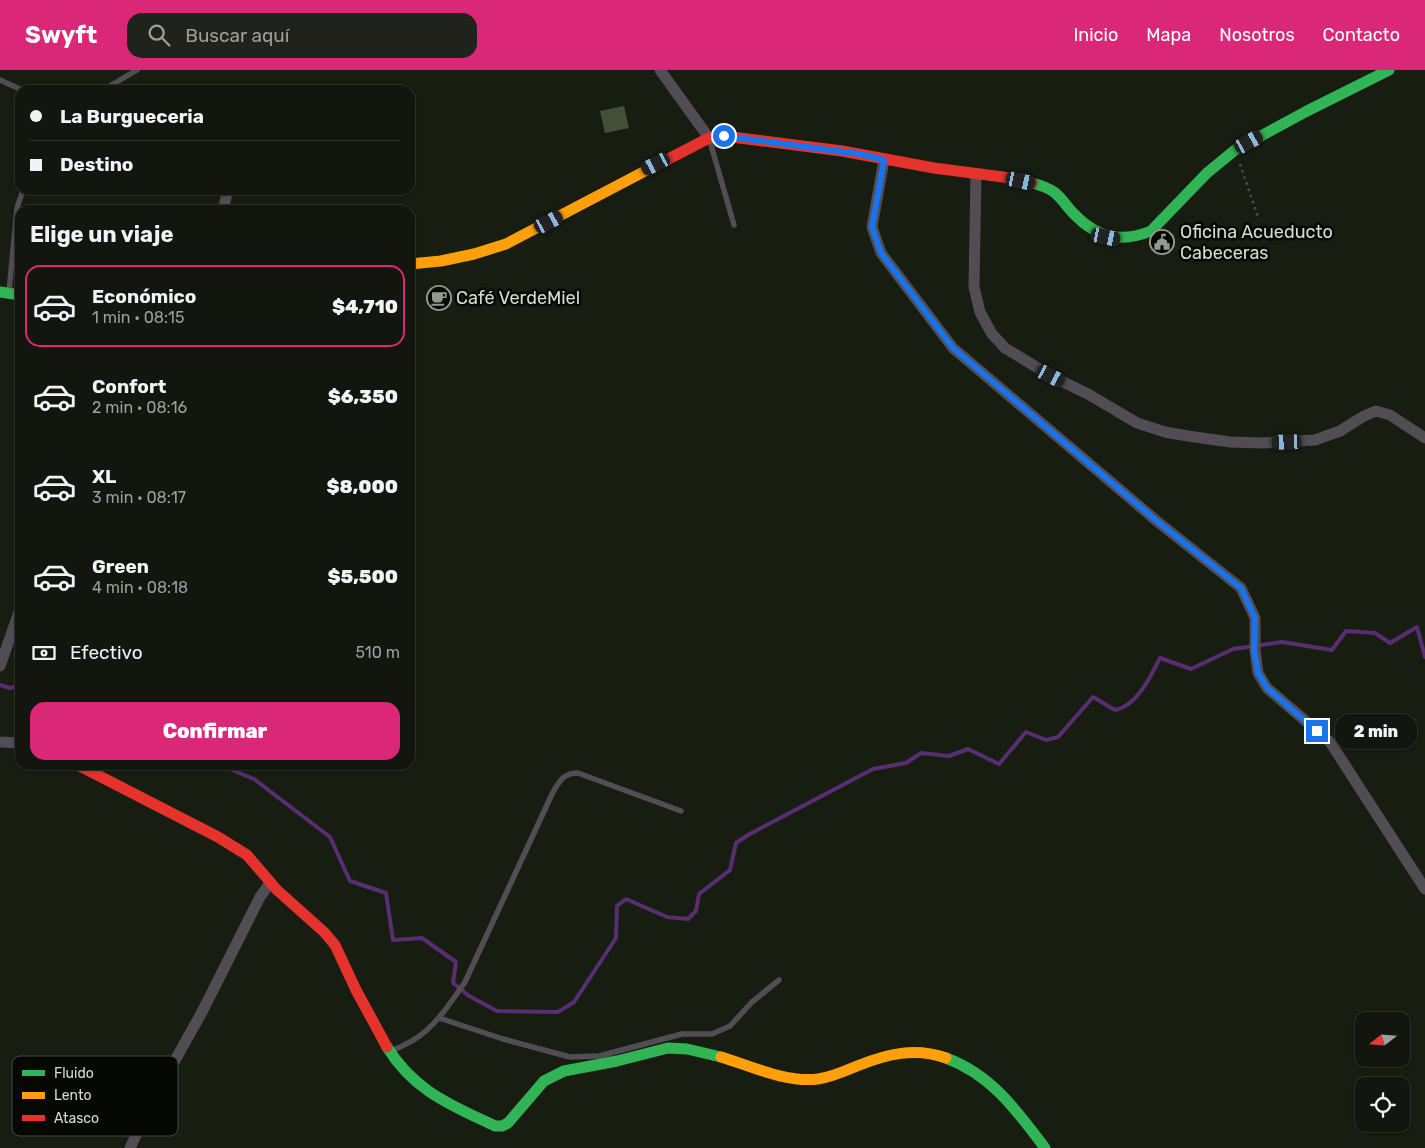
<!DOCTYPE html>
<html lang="es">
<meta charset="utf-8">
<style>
:root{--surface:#12160e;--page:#1f231c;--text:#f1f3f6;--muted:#9c9f9e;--line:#31352e;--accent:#db2777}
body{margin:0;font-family:Rubik,sans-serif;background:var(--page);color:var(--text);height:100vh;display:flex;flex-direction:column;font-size:19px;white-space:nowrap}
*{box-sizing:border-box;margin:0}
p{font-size:16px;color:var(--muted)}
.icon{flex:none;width:28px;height:28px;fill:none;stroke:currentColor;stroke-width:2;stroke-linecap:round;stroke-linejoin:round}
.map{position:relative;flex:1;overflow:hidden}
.details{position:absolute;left:15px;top:135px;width:400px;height:565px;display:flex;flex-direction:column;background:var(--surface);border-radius:15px;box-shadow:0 1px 4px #0004,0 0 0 1px var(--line)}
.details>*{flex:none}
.banner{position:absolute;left:15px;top:15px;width:400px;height:110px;border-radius:15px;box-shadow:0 1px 4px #0004,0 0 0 1px var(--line);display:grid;align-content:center;height:110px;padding:0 15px;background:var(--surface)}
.needle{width:32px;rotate:253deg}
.fabs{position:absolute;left:1355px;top:942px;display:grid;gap:10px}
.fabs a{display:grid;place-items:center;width:55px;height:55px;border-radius:10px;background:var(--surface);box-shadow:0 1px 4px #0004,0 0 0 1px var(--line);font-size:25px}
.end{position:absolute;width:22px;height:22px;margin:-11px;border:6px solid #1a73e8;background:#fff;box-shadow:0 0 0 2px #fff}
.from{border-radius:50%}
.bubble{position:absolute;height:35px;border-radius:15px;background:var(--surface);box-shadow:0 1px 4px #0004,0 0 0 1px var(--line);font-size:16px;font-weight:800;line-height:35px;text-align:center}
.car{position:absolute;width:15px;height:30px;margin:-15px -8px;border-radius:6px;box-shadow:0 0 4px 1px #0007;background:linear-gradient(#222 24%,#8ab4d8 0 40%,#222 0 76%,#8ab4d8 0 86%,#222 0)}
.banner b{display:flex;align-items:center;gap:18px;height:48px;font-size:19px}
.banner b+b{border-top:1px solid var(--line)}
.banner i{width:12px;height:12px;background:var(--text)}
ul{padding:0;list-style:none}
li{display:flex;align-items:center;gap:15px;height:82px;margin:0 10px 8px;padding:0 5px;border:2px solid transparent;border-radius:15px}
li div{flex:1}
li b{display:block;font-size:19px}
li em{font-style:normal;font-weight:800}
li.active{border-color:var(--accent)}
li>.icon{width:45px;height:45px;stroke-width:1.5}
h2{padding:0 15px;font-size:22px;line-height:60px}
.pay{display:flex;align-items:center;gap:12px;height:55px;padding:0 15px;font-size:19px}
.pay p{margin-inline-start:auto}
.action{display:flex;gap:10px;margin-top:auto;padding:10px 15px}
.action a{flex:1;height:58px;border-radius:15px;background:var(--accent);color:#fff;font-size:20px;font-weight:800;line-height:58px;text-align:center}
header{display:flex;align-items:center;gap:30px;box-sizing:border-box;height:70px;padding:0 25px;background:var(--accent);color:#fff}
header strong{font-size:24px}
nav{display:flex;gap:28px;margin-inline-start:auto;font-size:18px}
.search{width:350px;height:45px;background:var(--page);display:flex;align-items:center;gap:12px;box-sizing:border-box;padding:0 18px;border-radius:15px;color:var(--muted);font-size:19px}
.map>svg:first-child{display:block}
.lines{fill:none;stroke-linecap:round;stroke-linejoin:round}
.stream{stroke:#592d72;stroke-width:4}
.building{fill:#454e37}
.path{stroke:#4e4d4f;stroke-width:2.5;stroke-dasharray:2.5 4;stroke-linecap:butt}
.lane{stroke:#524d54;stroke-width:5.5}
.street{stroke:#524d54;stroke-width:11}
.fast{stroke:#30b455;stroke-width:11}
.slow{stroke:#ff9f0a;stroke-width:11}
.jam{stroke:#e5322d;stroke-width:11}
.route{stroke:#1a73e8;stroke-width:6}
.labels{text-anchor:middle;stroke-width:5;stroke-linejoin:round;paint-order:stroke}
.poi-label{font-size:18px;fill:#d6dcd0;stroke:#060903;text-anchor:start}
.key{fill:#060903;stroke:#444840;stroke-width:1}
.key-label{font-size:14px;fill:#d6dcd0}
</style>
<header>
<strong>Swyft</strong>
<div class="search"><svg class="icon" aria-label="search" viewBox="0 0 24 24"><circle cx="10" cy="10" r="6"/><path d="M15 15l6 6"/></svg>Buscar aquí</div>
<nav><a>Inicio</a><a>Mapa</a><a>Nosotros</a><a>Contacto</a></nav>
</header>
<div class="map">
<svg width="1425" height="1078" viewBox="0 0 1425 1078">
<rect width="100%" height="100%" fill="#181d12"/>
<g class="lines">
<g class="stream">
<polyline points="0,615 10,618 20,616"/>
<path d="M220,695L254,709L330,767L350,811L386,823L393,870L422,868L456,892L453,913L469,926L497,941L558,942L574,932L616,868L617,836L626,829L667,847L688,849L696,841L699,824L730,800L736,773L748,765L873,699L906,693L921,683L949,686L968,679L999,694L1026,662L1046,670L1058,667L1093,627L1115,640C1137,636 1151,606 1160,588L1191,599L1233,579L1282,572L1332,580L1346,561L1375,563L1390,573L1417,557L1425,587"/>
</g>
</g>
<polygon class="building" points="624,36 629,58 605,63 600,41"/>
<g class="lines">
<polyline class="path" points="1240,94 1259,150"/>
<g class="lane">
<polyline points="0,10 22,20"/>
<polyline points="103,20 137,0"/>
<polyline points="709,68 734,155"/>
<polyline points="9,222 17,138 23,120"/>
<polyline points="439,948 503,969 570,987 599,986 682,964 712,964 730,956 752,932 779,910"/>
<path d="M390,982C398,978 407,974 415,969C436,956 451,932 465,912L553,722C560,710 564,703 578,703L681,741"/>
</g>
<g class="street">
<polyline points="660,0 709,68"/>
<polyline points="884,90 872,157 881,183 953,278 1158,452 1241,518 1255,548 1255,580 1258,603 1267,618 1330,672 1425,819"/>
<polyline points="976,104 974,217 980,242 992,264 1005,278 1051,306 1088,324 1137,353 1165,362 1188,366 1230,372 1262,373 1315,370 1340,361 1364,346 1376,341 1390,345 1425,368"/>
<polyline points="223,140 228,120"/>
<polyline points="0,596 20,539"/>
<polyline points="0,672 20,673"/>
<polyline points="130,1078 151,1033 202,942 260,827 270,813"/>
</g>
<g class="fast">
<path d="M1032,113C1040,115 1047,117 1054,122C1062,128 1067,137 1074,144C1097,168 1121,173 1151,161L1207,103L1235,80L1307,41L1389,0"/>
<polyline points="0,222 20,225"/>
<path d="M387,977C414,1021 451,1035 495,1056H502L508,1053L544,1011L564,1001L617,991L668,978L687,979L721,987"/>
<path d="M946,988C992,1005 1017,1041 1045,1078"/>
</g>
<g class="slow">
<polyline points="410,194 441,191 474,184 506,174 649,99"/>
<path d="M721,987C751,996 786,1013 818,1009C832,1007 845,1001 857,996C887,984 915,977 946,988"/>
</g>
<g class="jam">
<polyline points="649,99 709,68 724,66 842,81 934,98 1003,107 1032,113"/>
<polyline points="78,695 218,767 247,785 277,820 324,862 335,875 356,920 387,977"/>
</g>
</g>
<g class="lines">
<polyline class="route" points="724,66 860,84 884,90 872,157 881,183 953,278 1158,452 1241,518 1255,548 1254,580 1258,603 1267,618 1317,661"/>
</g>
<defs>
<symbol id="civic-ring" viewBox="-11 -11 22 22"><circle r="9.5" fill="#060903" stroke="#94998e" stroke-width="1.5"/><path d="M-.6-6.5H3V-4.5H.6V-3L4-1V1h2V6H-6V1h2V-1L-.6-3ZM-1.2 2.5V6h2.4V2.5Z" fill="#94998e"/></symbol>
<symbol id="cafe-ring" viewBox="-11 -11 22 22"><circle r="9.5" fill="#060903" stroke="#94998e" stroke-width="1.5"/><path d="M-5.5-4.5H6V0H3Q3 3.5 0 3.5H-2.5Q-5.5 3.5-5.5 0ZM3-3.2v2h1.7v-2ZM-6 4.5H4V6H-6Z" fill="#94998e"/></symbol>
</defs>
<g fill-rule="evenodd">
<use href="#civic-ring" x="1148" y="158" width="28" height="28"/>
<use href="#cafe-ring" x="425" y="214" width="28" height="28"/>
</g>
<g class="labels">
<g class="poi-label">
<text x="1180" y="168">Oficina Acueducto<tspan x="1180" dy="21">Cabeceras</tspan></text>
<text x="456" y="234">Café VerdeMiel</text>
</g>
</g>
<rect x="12" y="986" width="166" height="80" rx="8" class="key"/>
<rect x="22" y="1000" width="23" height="6" fill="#30b455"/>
<rect x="22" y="1022" width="23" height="7" fill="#ff9f0a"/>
<rect x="22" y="1045" width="23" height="6" fill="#e5322d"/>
<g class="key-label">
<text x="54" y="1008">Fluido</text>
<text x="54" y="1030">Lento</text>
<text x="54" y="1053">Atasco</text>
</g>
</svg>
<div class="fabs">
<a><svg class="needle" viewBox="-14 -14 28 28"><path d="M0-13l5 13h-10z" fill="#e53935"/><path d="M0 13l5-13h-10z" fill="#9c9f9e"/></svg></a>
<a><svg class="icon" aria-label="locate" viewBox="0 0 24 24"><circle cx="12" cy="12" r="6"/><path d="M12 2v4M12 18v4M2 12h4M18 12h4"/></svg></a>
</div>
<i class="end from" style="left:724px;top:66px"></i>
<i class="end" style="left:1317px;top:661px"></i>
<div class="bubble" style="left:1335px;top:644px;width:82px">2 min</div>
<i class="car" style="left:1249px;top:72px;rotate:61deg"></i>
<i class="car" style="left:656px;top:94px;rotate:243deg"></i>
<i class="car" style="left:1021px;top:111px;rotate:102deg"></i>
<i class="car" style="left:549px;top:152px;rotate:62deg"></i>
<i class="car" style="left:1106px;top:167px;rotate:102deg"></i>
<i class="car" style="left:1051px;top:306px;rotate:117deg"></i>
<i class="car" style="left:1287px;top:372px;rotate:268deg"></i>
<div class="banner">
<b><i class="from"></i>La Burgueceria</b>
<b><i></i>Destino</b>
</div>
<section class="details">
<h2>Elige un viaje</h2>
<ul>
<li class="active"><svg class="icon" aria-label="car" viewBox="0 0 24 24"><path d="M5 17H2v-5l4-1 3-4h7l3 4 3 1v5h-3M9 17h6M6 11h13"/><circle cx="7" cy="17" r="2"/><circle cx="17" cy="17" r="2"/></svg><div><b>Económico</b><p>1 min · 08:15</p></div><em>$4,710</em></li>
<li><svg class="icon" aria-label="car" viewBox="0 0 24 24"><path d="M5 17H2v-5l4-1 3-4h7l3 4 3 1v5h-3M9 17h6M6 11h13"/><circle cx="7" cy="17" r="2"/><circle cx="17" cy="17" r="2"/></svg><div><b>Confort</b><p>2 min · 08:16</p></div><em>$6,350</em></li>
<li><svg class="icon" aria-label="car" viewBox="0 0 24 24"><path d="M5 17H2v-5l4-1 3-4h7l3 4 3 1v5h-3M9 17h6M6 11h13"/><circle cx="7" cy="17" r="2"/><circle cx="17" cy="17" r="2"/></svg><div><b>XL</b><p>3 min · 08:17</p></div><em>$8,000</em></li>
<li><svg class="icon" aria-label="car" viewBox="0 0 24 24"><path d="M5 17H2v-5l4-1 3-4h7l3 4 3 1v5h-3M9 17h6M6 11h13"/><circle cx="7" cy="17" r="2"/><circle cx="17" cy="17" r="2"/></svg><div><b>Green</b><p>4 min · 08:18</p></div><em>$5,500</em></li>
</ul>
<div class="pay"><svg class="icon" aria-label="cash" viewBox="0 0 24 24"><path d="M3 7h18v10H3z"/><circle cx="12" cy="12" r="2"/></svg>Efectivo<p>510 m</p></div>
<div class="action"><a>Confirmar</a></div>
</section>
</div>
